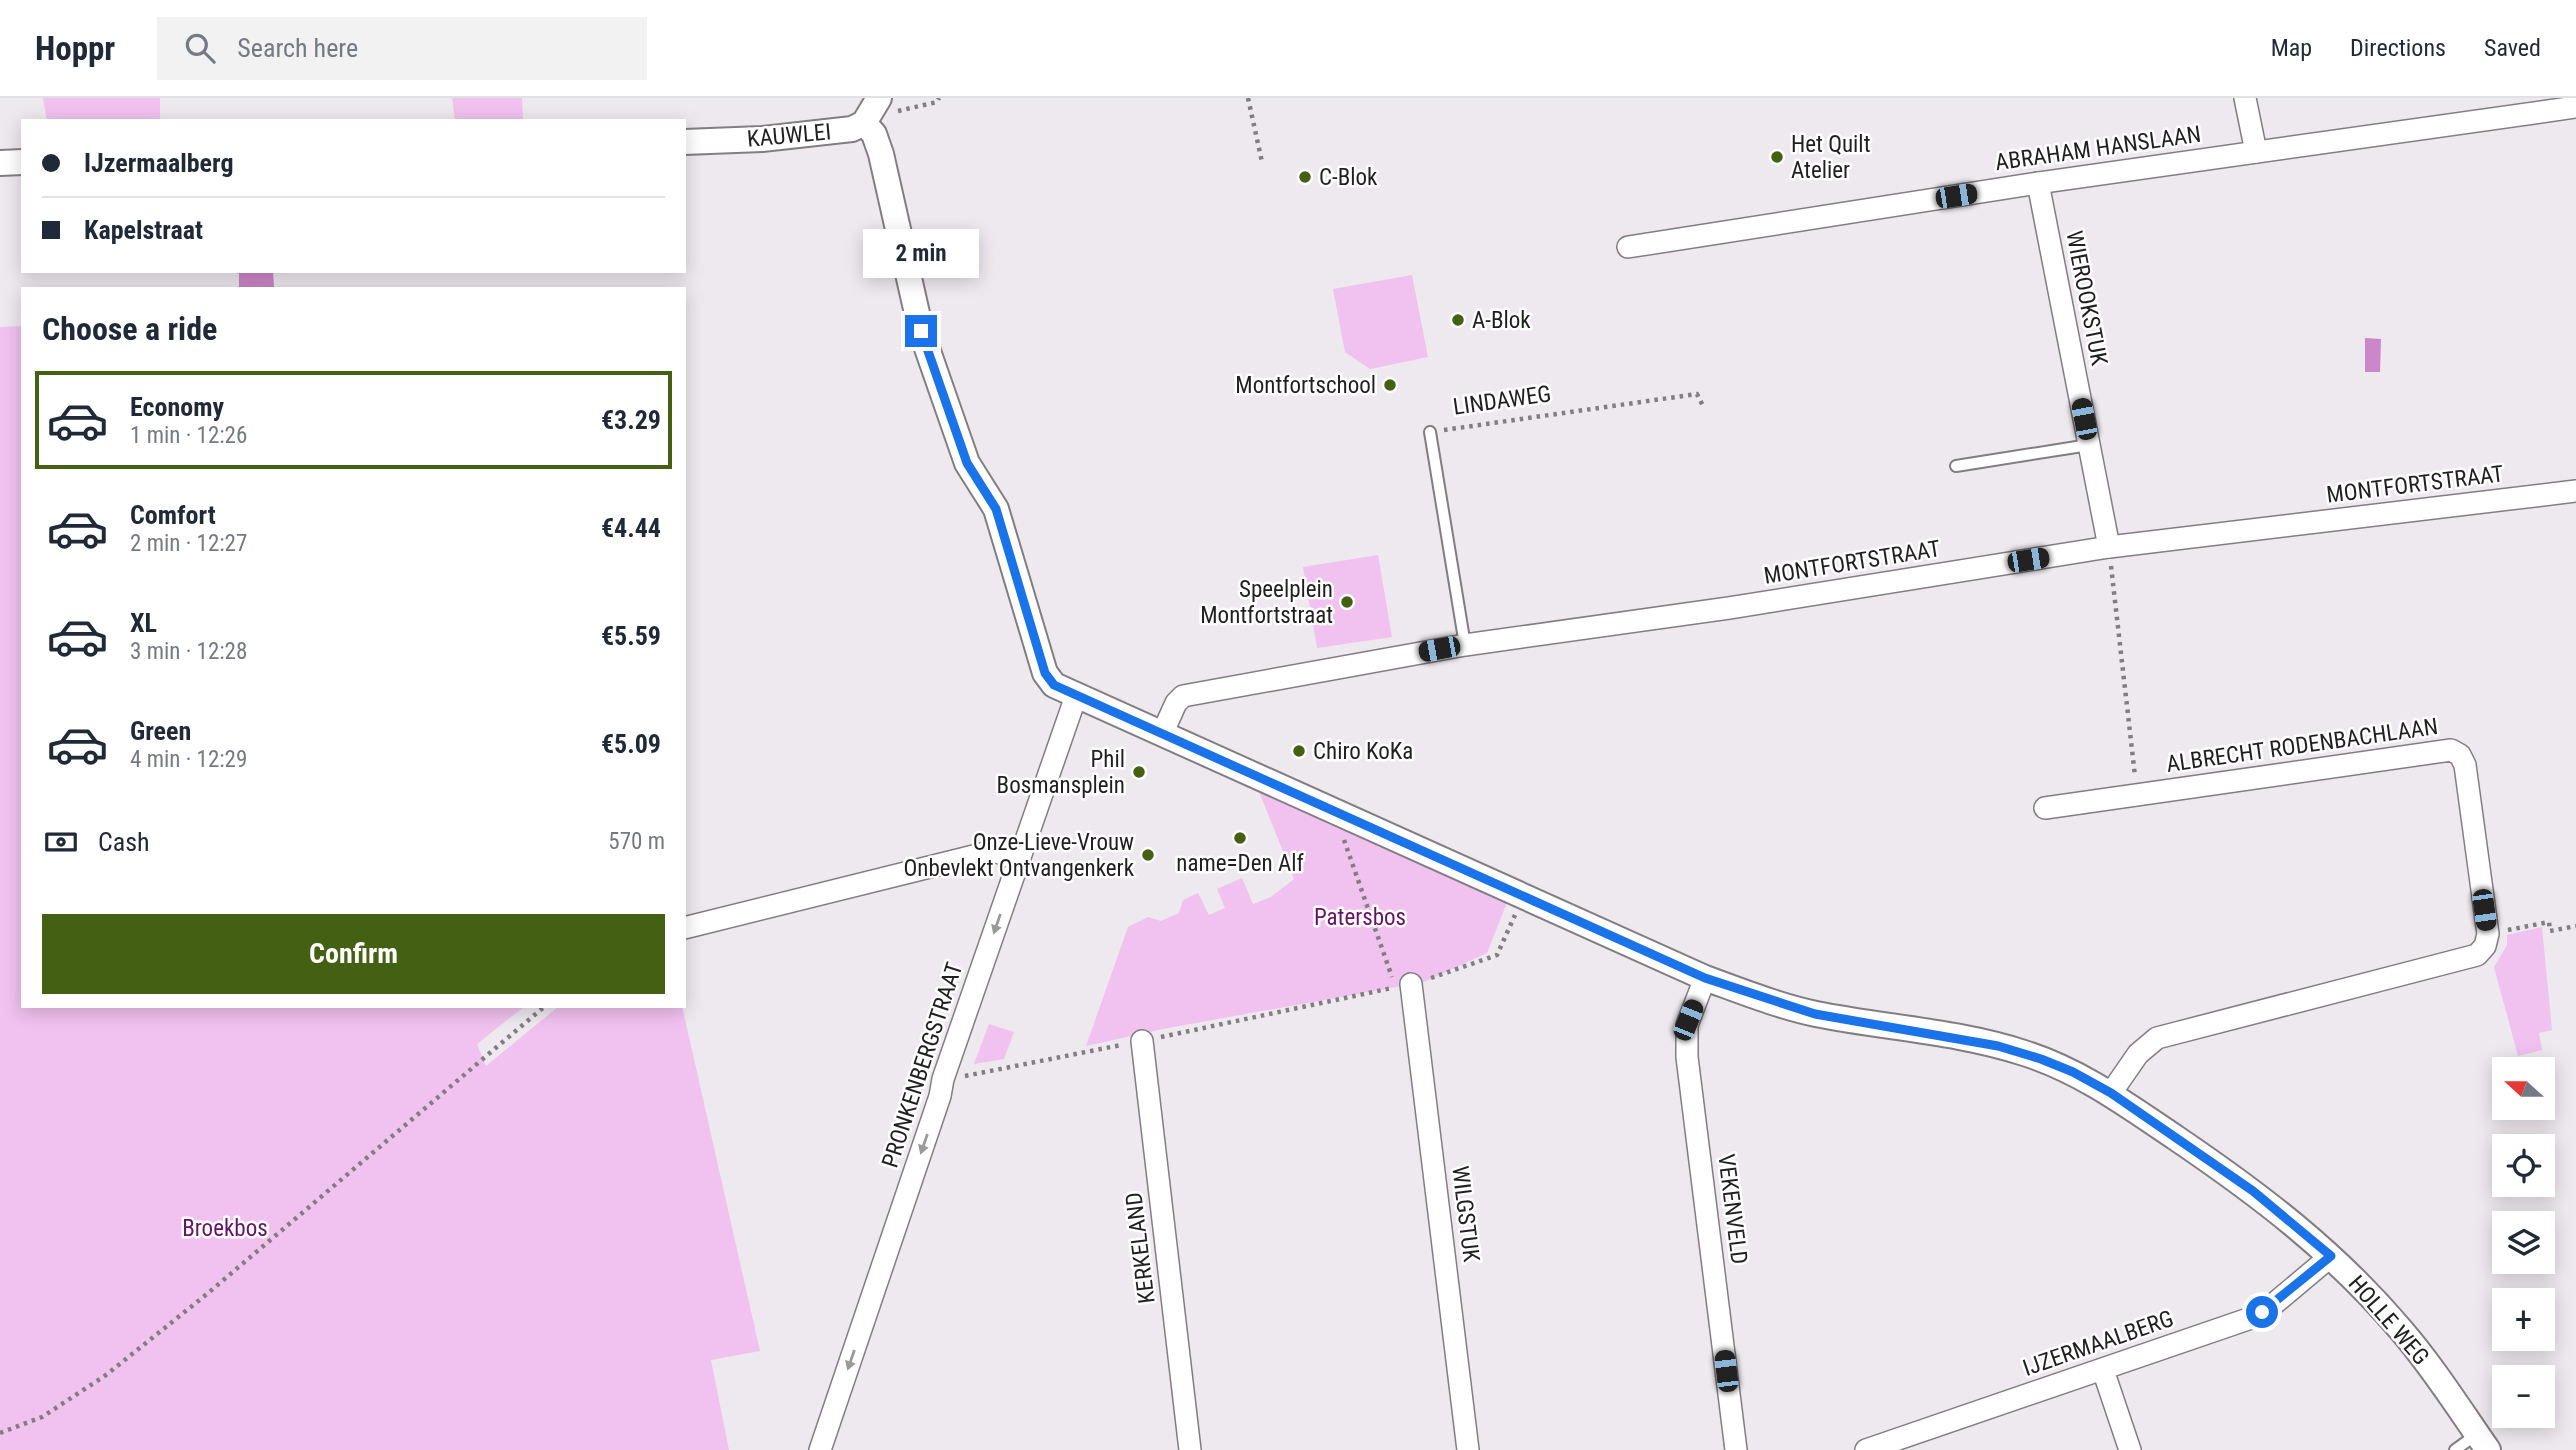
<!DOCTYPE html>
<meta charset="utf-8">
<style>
:root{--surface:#fff;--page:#f2f2f3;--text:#1f2937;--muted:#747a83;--line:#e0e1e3;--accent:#446012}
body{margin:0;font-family:"Roboto Condensed",sans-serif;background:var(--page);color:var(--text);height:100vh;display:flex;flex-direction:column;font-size:26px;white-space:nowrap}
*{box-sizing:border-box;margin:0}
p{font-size:23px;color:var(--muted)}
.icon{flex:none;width:38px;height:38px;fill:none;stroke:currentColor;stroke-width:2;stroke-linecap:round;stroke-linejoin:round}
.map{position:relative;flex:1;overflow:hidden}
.side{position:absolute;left:21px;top:189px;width:665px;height:721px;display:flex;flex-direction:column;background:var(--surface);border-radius:0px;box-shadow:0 4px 18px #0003}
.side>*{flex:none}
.guide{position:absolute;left:21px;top:21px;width:665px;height:154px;border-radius:0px;box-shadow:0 4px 18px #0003;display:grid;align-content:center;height:154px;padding:0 21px;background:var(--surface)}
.needle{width:46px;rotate:291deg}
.controls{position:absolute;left:2492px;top:959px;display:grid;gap:14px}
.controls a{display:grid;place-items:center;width:63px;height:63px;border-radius:0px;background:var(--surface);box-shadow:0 4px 18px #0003;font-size:35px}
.end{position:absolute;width:32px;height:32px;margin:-16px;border:9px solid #1a73e8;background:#fff;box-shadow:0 0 0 4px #fff}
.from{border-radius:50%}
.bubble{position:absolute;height:49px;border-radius:0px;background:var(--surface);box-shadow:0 4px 18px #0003;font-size:23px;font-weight:700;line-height:49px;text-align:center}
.car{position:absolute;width:21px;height:42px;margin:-21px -10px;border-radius:9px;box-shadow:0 0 5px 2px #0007;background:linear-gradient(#222 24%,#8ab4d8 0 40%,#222 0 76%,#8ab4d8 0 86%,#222 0)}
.guide b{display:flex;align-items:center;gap:24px;height:66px;font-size:26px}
.guide b+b{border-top:2px solid var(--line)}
.guide i{width:18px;height:18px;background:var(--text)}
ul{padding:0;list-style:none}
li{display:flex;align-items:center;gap:21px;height:98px;margin:0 14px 10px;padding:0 7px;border:4px solid transparent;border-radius:0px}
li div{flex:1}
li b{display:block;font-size:26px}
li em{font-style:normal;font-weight:700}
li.current{border-color:var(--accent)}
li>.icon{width:63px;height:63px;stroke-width:1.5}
h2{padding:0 21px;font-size:32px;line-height:84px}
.pay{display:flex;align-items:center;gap:18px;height:77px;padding:0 21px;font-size:26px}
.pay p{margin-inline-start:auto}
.primary-button{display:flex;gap:14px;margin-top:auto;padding:14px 21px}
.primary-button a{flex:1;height:80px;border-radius:0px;background:var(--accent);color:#fff;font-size:28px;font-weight:700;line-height:80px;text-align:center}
header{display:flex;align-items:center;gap:42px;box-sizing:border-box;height:98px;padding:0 35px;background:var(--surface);border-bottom:2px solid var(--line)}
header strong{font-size:33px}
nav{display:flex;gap:38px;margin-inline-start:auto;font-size:24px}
.search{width:490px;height:63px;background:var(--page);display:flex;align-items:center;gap:18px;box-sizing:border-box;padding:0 24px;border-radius:0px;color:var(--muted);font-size:26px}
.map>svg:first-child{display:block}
.green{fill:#f1c1ef}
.water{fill:#cc86ca}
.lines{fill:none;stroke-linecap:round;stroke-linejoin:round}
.service-casing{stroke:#827d81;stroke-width:14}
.minor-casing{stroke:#827d81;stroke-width:24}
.tertiary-casing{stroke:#827d81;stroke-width:28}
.path{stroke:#817e81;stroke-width:4.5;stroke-dasharray:3.5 5;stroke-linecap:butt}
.service{stroke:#fff;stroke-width:10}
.minor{stroke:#fff;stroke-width:21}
.tertiary{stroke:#fff;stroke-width:24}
.oneway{fill:#9b9a9b}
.route{stroke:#1a73e8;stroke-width:9}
.poi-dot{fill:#446012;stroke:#fff;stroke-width:2.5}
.labels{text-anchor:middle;stroke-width:5;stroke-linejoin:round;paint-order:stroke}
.street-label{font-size:23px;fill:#201f20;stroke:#fff}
.poi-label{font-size:23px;fill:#201f20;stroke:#fff;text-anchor:start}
.park-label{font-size:23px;fill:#671268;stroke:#fff}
</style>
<header>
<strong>Hoppr</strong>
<div class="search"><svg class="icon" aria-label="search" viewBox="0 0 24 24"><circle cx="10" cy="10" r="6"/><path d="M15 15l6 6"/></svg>Search here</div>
<nav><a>Map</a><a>Directions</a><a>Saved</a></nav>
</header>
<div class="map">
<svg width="2576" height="1352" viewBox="0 0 2576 1352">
<rect width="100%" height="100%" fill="#eee9ee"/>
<g class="green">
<polygon points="43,0 160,0 160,23 47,23"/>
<polygon points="452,0 522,0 523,22 455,23"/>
<polygon points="1412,177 1428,259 1370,271 1345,254 1333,191"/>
<polygon points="23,228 23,908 525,908 477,946 486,968 559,908 682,908 760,1253 711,1262 729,1352 0,1352 0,229"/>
<polygon points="1378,457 1392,539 1317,550 1303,469"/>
<polygon points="1258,691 1508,802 1487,855 1424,884 1168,930 1086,948 1128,829 1148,819 1161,823 1179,815 1183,802 1198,795 1209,817 1225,810 1217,791 1242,780 1253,806 1271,799 1294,781"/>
<polygon points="2542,829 2552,932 2539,935 2542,952 2518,958 2494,869 2507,847 2507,837"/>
<polygon points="989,926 1014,934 1004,961 974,966"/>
</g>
<g class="water">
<polygon points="239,173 273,173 274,189 239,190"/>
<polygon points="2365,240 2381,241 2380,274 2365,274"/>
</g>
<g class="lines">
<defs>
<g id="service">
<polyline points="1430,334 1465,547"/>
<polyline points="1956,368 2089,347"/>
<polyline points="2455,1352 2477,1336"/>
</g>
<g id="minor">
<polyline points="2245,0 2256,54"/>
<polyline points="2038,85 2109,449"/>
<polyline points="1628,149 2038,85 2576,9"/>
<polyline points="1162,636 1176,605 1183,598 1465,547 1729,510 2109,449 2576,393"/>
<polyline points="2045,710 2451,652 2460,657 2465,667 2488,836 2485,848 2477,857 2157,940 2138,956 2111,995"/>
<polyline points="684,830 994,753 1020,762"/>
<polyline points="1705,880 1687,927 1687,959 1736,1352"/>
<polyline points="1411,886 1468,1352"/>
<polyline points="1142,943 1190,1352"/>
<polyline points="2103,1272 2130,1352"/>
<polyline points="820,1352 940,998 943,981 1076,598"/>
<polyline points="1866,1352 2254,1219 2269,1210 2331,1158"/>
</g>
<g id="tertiary">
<path d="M864,25L874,36L881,56L921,233L967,365L996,411L1045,575L1054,587L1705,880C1741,893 1778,908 1816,916C1885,930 1957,933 2024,955C2081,973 2127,1007 2176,1040C2260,1097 2335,1154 2401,1232C2433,1269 2460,1312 2488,1352"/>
<polyline points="684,44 762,41 852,31 864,25 879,0"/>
<polyline points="0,65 23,64"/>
</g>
</defs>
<use href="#service" class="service-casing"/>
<use href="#minor" class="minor-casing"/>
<use href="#tertiary" class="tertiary-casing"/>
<g class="path">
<polyline points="1248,0 1262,64"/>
<polyline points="898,13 937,4 939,0"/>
<polyline points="1444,332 1697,296 1703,308"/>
<polyline points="2111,468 2135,678"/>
<polyline points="1344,742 1392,879"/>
<polyline points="2508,832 2549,824 2550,833 2576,828"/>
<polyline points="1431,880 1497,857 1515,817"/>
<polyline points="1161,939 1392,890"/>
<polyline points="965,978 1121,947"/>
<polyline points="0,1335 42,1319 106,1277 207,1196 545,908"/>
</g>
<use href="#service" class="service"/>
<use href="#minor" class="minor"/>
<use href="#tertiary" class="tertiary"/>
</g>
<defs><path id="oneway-solid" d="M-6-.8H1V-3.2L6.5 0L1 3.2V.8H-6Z" transform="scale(1.75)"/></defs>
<g class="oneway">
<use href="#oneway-solid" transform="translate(997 826) rotate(109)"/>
<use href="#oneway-solid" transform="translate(924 1046) rotate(109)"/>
<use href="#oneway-solid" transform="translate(851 1262) rotate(109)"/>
</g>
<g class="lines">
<polyline class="route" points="921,233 967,365 996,411 1045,575 1054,587 1705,880 1815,916 1998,948 2041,961 2073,974 2111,995 2253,1093 2331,1158 2262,1214"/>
</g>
<g class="poi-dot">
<circle cx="1777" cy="59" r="7"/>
<circle cx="1305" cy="79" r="7"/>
<circle cx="1458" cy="222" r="7"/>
<circle cx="1390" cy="287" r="7"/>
<circle cx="1347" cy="504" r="7"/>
<circle cx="1299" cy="653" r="7"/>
<circle cx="1139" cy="674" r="7"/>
<circle cx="1240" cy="740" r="7"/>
<circle cx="1148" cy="757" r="7"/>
</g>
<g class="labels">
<g class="street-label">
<text transform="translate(789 37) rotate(-5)" y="8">KAUWLEI</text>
<text transform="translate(2098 50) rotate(-8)" y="8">ABRAHAM HANSLAAN</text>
<text transform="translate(2087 200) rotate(79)" y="8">WIEROOKSTUK</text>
<text transform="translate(1502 302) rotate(-8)" y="8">LINDAWEG</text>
<text transform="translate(2415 386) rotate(-7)" y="8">MONTFORTSTRAAT</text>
<text transform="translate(1852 464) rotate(-9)" y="8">MONTFORTSTRAAT</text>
<text transform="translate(2302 647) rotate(-8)" y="8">ALBRECHT RODENBACHLAAN</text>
<text transform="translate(922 967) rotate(-72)" y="8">PRONKENBERGSTRAAT</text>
<text transform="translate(1733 1111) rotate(83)" y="8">VEKENVELD</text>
<text transform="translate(1466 1116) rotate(83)" y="8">WILGSTUK</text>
<text transform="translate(1140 1150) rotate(-97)" y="8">KERKELAND</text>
<text transform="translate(2389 1222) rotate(49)" y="8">HOLLE WEG</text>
<text transform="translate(2098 1245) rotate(-19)" y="8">IJZERMAALBERG</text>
</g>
<g class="poi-label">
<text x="1791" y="54">Het Quilt<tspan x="1791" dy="26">Atelier</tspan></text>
<text x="1319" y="87">C-Blok</text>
<text x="1472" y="230">A-Blok</text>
<text x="1376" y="295" text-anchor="end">Montfortschool</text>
<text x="1333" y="499" text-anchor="end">Speelplein<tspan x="1333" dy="26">Montfortstraat</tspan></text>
<text x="1313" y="661">Chiro KoKa</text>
<text x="1125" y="669" text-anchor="end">Phil<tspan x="1125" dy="26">Bosmansplein</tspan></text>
<text x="1134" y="752" text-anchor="end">Onze-Lieve-Vrouw<tspan x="1134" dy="26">Onbevlekt Ontvangenkerk</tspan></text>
<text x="1240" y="773" text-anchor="middle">name=Den Alf</text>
</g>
<g class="park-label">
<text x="1360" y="827">Patersbos</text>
<text x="225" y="1138">Broekbos</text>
</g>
</g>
</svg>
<div class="controls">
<a><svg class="needle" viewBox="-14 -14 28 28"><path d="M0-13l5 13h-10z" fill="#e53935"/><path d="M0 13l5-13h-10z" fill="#747a83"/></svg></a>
<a><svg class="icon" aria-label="locate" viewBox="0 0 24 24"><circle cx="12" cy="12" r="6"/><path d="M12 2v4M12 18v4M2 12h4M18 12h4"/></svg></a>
<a><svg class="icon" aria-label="layers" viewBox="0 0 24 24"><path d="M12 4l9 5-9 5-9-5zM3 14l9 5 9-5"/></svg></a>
<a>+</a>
<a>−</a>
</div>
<i class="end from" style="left:2262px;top:1214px"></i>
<i class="end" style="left:921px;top:233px"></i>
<div class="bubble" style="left:863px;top:131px;width:116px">2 min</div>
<i class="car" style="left:1956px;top:98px;rotate:81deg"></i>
<i class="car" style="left:2084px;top:321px;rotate:349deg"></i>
<i class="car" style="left:2028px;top:462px;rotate:81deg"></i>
<i class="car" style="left:1439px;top:551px;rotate:259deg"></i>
<i class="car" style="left:2484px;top:812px;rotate:172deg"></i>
<i class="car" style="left:1688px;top:922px;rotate:22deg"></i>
<i class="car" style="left:1726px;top:1273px;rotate:353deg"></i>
<div class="guide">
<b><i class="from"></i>IJzermaalberg</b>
<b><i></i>Kapelstraat</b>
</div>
<section class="side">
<h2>Choose a ride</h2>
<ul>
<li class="current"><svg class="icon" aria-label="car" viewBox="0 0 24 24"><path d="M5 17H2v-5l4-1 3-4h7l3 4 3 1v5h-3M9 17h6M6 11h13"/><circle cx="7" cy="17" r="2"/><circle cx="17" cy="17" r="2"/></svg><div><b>Economy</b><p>1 min · 12:26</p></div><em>€3.29</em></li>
<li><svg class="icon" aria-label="car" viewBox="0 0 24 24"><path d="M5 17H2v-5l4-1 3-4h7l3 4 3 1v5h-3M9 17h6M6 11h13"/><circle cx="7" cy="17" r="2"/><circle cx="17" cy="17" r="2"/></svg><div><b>Comfort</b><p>2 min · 12:27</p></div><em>€4.44</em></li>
<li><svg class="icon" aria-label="car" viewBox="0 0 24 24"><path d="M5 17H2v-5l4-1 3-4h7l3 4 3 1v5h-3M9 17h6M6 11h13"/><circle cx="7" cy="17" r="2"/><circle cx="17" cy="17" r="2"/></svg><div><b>XL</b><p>3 min · 12:28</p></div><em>€5.59</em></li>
<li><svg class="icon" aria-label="car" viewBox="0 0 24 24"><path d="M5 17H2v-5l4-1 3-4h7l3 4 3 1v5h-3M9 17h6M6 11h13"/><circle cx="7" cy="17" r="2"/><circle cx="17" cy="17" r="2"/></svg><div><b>Green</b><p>4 min · 12:29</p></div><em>€5.09</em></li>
</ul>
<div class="pay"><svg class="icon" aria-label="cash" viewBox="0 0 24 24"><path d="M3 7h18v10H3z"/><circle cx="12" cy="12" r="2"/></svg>Cash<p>570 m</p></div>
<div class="primary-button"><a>Confirm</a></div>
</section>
</div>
